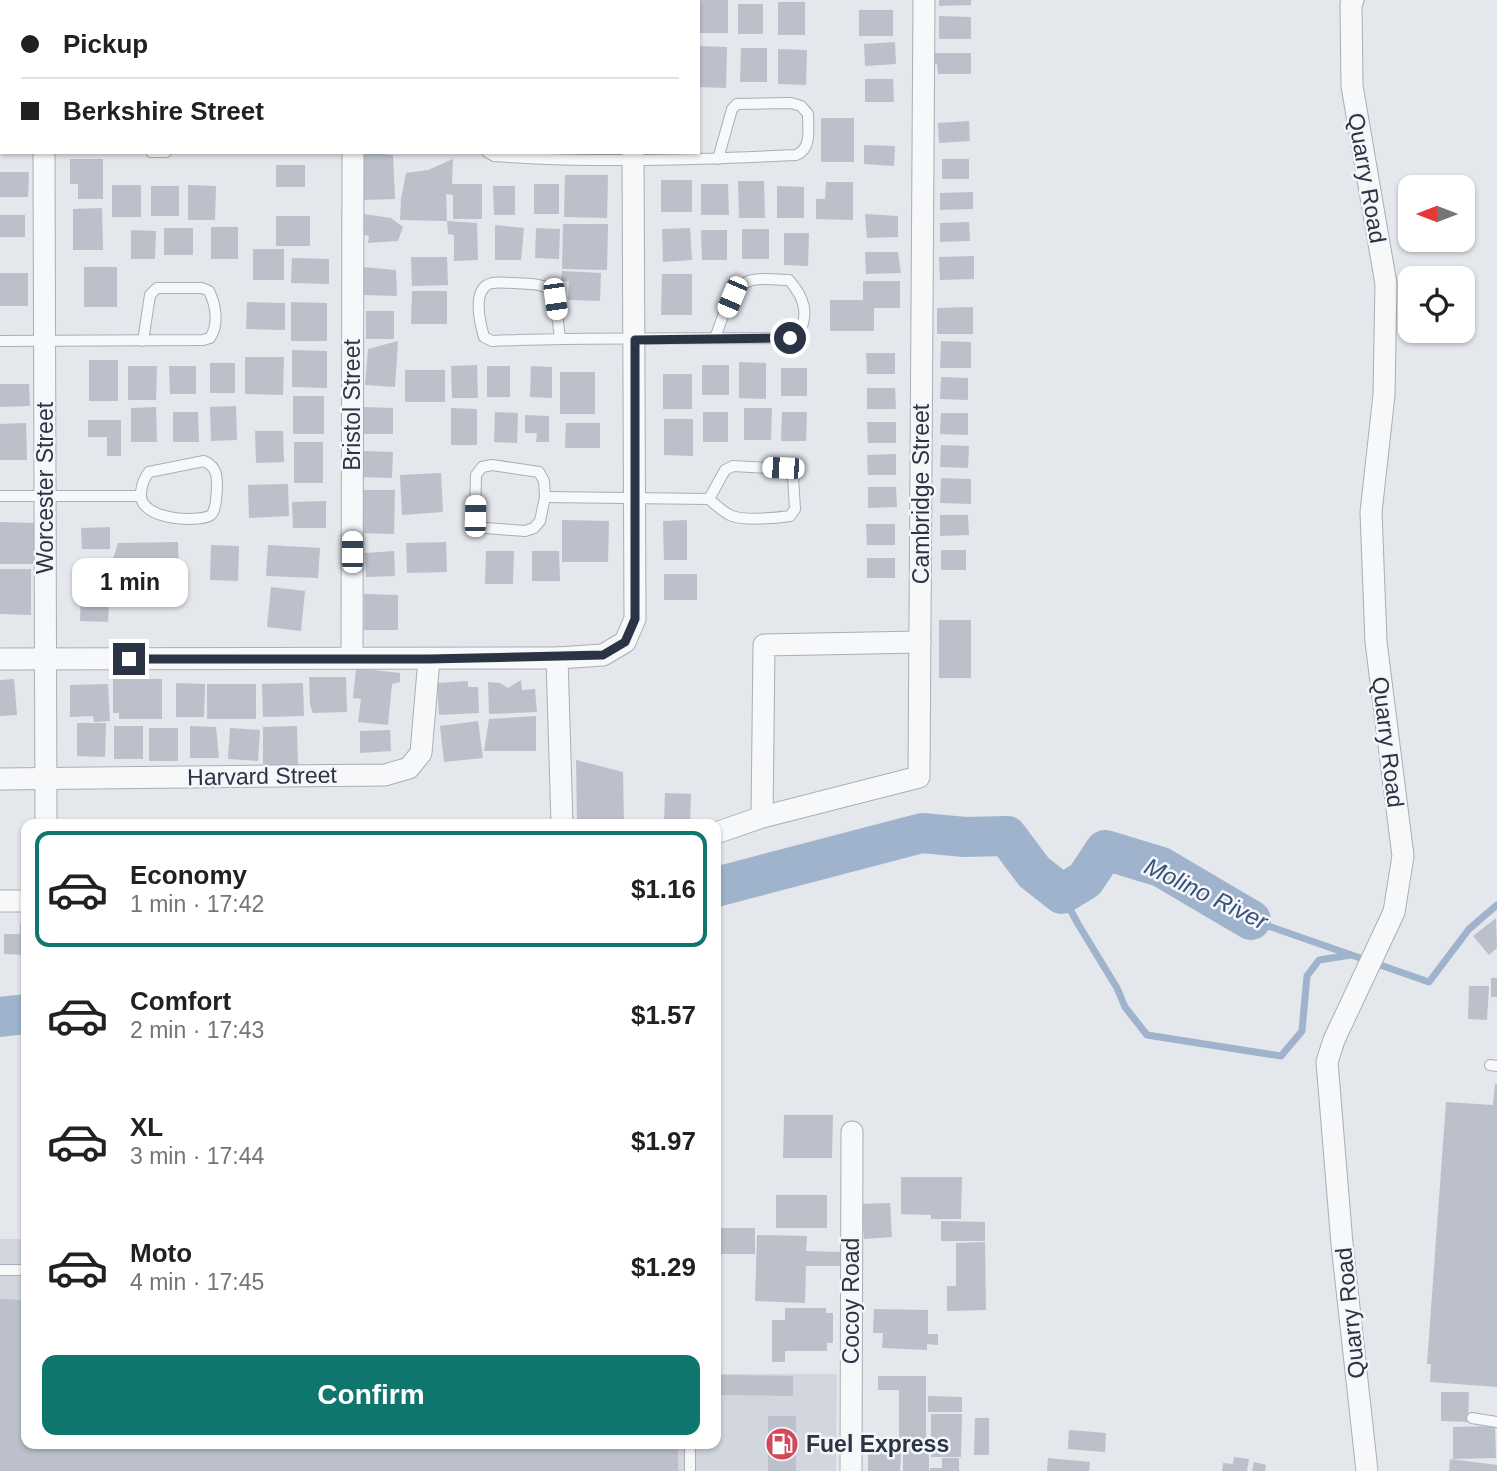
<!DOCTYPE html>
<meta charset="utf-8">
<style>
:root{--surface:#fff;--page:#f6f6f6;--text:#202124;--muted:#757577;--line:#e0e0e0;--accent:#0f766e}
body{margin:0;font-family:Helvetica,sans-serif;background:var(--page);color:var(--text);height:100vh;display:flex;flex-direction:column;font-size:26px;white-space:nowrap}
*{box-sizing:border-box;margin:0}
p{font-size:23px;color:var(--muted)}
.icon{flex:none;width:38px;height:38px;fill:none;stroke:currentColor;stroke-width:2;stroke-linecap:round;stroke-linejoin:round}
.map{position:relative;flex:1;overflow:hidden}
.sheet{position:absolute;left:21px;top:819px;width:700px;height:630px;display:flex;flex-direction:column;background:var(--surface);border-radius:14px;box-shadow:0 2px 5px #0004}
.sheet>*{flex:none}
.hud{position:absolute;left:0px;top:0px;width:700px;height:154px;box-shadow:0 2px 5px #0004;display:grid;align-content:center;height:154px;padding:0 21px;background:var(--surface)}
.needle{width:46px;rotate:270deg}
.tools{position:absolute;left:1398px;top:175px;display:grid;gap:14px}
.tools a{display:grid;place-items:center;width:77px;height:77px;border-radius:14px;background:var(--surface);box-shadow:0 2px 5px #0004;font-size:35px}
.end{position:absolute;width:32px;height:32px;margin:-16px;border:9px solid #2b3445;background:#fff;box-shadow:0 0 0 4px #fff}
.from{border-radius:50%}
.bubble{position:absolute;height:49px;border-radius:14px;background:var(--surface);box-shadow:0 2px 5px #0004;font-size:23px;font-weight:700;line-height:49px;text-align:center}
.car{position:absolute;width:21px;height:42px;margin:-21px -10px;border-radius:9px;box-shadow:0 0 5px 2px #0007;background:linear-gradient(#fff 24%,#345 0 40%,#fff 0 76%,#345 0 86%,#fff 0)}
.hud b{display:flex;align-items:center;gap:24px;height:66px;font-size:26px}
.hud b+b{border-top:2px solid var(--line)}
.hud i{width:18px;height:18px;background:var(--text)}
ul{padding:12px 0 0;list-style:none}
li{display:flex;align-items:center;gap:21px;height:116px;margin:0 14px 10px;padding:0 7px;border:4px solid transparent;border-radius:14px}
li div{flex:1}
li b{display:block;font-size:26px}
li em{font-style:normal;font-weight:700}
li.current{border-color:var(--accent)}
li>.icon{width:63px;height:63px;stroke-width:1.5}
.button{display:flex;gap:14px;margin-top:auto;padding:14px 21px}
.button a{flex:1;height:80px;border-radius:14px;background:var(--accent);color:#fff;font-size:28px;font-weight:700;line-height:80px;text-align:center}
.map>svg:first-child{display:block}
.built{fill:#d2d6de}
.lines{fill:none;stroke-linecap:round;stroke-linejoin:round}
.stream{stroke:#9fb4cc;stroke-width:7}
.river{stroke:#9fb4cc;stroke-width:40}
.building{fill:#bbc0ca}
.service-casing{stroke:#a9aeb7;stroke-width:12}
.minor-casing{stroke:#a9aeb7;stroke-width:23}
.service{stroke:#f7f8fa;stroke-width:10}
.minor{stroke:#f7f8fa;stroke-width:21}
.route{stroke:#2b3445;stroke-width:9}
.labels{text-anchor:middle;stroke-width:5;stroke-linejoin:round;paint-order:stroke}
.street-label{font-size:23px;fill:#2b3445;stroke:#f4f6f9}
.poi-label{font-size:23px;font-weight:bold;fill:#2b3445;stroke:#f4f6f9;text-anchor:start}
.water-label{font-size:24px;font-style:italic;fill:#34527a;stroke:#f4f6f9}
</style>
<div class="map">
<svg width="1497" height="1471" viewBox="0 0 1497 1471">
<rect width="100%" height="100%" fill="#e4e7ec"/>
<polygon class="built" points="0,1239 26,1239 26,1444 716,1444 716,1374 837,1374 836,1471 0,1471"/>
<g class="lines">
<g class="stream">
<polyline points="1062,894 1078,924 1117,988 1125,1007 1147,1035 1281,1056 1302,1031 1307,976 1319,960 1351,955"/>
<polyline points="1251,920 1429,982 1469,929 1497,905"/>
</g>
<g class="river">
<polyline points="716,887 922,833 965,837 1007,836 1034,872 1062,894 1085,880 1105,850 1161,867 1251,920"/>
<polyline points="0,1017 26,1014"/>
</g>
</g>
<g class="building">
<rect x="699" y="0" width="29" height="33"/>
<polygon points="939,0 971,0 971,5 939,6"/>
<rect x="778" y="2" width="27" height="33"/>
<rect x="738" y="4" width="25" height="30"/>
<rect x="859" y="10" width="34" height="26"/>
<polygon points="939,16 971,17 971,39 939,39"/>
<polygon points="895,42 896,64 865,66 864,44"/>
<polygon points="698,46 727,47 726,88 698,87"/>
<polygon points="741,48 767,48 767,82 740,82"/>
<polygon points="778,49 807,50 806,85 778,84"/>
<polygon points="928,53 971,53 971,74 938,74 937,64 928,64"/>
<polygon points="865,79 893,79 894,102 865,102"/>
<rect x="821" y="118" width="33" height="44"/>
<polygon points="969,121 970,141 939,143 938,123"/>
<polygon points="864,145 895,146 894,166 864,164"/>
<polygon points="360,152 393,155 395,199 362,200"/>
<polygon points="70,159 103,159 103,199 78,199 78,184 70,184"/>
<polygon points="453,159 452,184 482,184 482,219 453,219 453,195 446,194 447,221 400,220 401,199 406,173 428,170"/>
<rect x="942" y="159" width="27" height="20"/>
<rect x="276" y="165" width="29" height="22"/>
<polygon points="0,172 29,172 28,197 0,197"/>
<polygon points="565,175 608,175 607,218 564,217"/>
<rect x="661" y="180" width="31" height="32"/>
<polygon points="738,181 764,181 765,218 739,218"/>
<polygon points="826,182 853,182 853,220 816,219 816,199 825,199"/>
<rect x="534" y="184" width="25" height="30"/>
<polygon points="701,184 728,184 729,215 701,215"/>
<rect x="112" y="185" width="29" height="32"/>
<polygon points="188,185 216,186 215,220 188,220"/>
<rect x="151" y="186" width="28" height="30"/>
<polygon points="493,186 515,186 515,215 494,215"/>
<polygon points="777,186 804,187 804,218 777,218"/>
<polygon points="973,192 973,209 940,210 940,193"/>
<polygon points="102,208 103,250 73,250 73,209"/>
<polygon points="357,213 391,218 403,227 398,241 368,243 369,236 360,234"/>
<polygon points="865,214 898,216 898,237 867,238"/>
<rect x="0" y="215" width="25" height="22"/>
<rect x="276" y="216" width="34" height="30"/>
<polygon points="447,221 477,223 478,260 454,261 454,235 448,234"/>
<polygon points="969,222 970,241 940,242 940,223"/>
<polygon points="563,224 608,224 607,270 562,269"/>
<polygon points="495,225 524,228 521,260 495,260"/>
<rect x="211" y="227" width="27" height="32"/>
<rect x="164" y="228" width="29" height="27"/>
<polygon points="536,228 560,229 559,259 535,258"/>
<polygon points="690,228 692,260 663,262 662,229"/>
<rect x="742" y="229" width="27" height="30"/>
<polygon points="131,230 156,231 155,259 131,259"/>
<polygon points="701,230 727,230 727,260 702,260"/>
<polygon points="784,233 809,233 808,266 784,265"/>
<rect x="253" y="249" width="31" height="31"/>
<polygon points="865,252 898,252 901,273 866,274"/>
<polygon points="974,256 974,279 940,280 939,257"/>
<polygon points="411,257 447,257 448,285 412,286"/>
<polygon points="292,258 329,259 329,284 291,283"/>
<rect x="84" y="267" width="33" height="40"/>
<polygon points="363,267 396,270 397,296 363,295"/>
<polygon points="562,271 601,273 600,301 568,300 569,281 561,281"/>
<rect x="0" y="273" width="28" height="33"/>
<polygon points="662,274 692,274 692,315 661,315"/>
<polygon points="863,281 900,281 900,308 874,308 874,331 830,331 830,300 863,300"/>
<polygon points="412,291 447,291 447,324 411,324"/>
<polygon points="247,302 285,303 285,330 246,329"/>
<polygon points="291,302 327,303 327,341 291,341"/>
<polygon points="973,307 973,334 937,334 937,308"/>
<rect x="366" y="311" width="28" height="28"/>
<polygon points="398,341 395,387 365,385 368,349"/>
<polygon points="941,341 971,342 971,368 940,368"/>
<polygon points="292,350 327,351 327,388 292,387"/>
<polygon points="866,353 895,353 895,374 867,374"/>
<polygon points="245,357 284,357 283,395 245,394"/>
<rect x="89" y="360" width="29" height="41"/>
<polygon points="739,362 766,363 766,399 739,398"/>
<rect x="210" y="363" width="25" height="30"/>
<polygon points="477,365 478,398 452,398 451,366"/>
<rect x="702" y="365" width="27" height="30"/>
<polygon points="128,366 157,366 156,400 128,400"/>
<polygon points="169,366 196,366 196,394 170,394"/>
<rect x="487" y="366" width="23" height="31"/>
<polygon points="531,366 552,367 552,398 530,397"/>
<rect x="781" y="368" width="26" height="28"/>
<rect x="405" y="370" width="40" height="32"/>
<rect x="560" y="372" width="35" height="42"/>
<rect x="663" y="374" width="29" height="35"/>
<polygon points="941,377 968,378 968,400 940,399"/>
<polygon points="0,384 29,384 30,406 0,407"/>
<polygon points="867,388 895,388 896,409 867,409"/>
<rect x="293" y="396" width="31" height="38"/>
<polygon points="236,406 237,440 211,441 210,407"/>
<polygon points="156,407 157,442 131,442 131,408"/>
<polygon points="363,407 393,408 393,434 362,434"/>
<polygon points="451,408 477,409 477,445 451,445"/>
<polygon points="744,408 772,408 771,440 744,440"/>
<polygon points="173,412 198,412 199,442 173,442"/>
<polygon points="495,412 518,413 517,443 494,442"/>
<rect x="703" y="412" width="25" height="30"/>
<polygon points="782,412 807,412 806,441 781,441"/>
<polygon points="941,413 968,413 968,435 940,434"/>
<polygon points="525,415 549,416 549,442 536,442 537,433 525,433"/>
<polygon points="664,419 693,419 693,456 664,455"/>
<polygon points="88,420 121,420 121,456 107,456 107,437 88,437"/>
<polygon points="867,422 896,422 896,443 868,443"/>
<polygon points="26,423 27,460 0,460 0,424"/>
<polygon points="566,423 600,423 600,448 565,448"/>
<polygon points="255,431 283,431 284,462 256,463"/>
<rect x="294" y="442" width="29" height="41"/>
<polygon points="941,445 969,446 968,468 940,467"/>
<polygon points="362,451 393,452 392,478 362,477"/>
<polygon points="896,454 896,475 868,475 867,455"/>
<polygon points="441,473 443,512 402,515 400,475"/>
<polygon points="941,478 971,479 971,504 940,503"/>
<polygon points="288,484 289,516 249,518 248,485"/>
<polygon points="868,487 896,487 897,507 868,508"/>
<polygon points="357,490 395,490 394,534 357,533"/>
<polygon points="326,501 326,528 293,528 292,502"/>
<polygon points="940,515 968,515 969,535 940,536"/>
<polygon points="562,520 609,521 608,562 562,562"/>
<polygon points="687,520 687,560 664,560 663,521"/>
<polygon points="0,522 34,523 34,564 0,564"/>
<polygon points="866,524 895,524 895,545 867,545"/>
<polygon points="110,527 110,549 82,549 81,528"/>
<polygon points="178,542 179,578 107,579 118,543"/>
<polygon points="446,542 447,572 407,573 406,543"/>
<polygon points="211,545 239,546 238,581 210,580"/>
<polygon points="268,545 320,548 318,578 266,576"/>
<rect x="941" y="550" width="25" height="20"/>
<polygon points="394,551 395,576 366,577 365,553"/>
<polygon points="486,551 514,551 513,584 485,584"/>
<polygon points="532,551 559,551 560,581 532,581"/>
<rect x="867" y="558" width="28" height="20"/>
<polygon points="0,569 31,569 31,615 0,614"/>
<rect x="664" y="574" width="33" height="26"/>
<polygon points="271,587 305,591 301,631 267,627"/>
<polygon points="81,590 110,591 108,622 80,621"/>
<polygon points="364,594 398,595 398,630 364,630"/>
<rect x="939" y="620" width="32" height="58"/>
<polygon points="356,668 400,673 400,682 392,684 388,725 358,722 361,699 353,698"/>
<polygon points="309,677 346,677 347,712 313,713 310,705"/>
<polygon points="14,679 17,715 0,716 0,680"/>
<polygon points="113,679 162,679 162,719 119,719 119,713 113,713"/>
<polygon points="521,680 522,690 535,689 537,712 489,714 488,682 500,683 508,688"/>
<polygon points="468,681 468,687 478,687 479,713 439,715 437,683"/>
<polygon points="176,683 205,684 204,717 176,717"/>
<polygon points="303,683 304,716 263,717 262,684"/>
<polygon points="108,684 110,721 94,722 93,716 70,717 70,685"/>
<rect x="207" y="684" width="49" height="35"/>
<polygon points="536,716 536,751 484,751 489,719"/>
<polygon points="478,721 483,758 444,762 440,726"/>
<polygon points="77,723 106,723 105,757 77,756"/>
<rect x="114" y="726" width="29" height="33"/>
<polygon points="190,726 216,727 219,758 190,758"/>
<polygon points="297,726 298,765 263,766 263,727"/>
<rect x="149" y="728" width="29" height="33"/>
<polygon points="230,728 260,730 258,761 228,759"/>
<polygon points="390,730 391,751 360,753 360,731"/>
<polygon points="576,760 623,772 624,824 577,824"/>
<polygon points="665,793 691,794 690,824 664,824"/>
<polygon points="1496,918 1497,948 1489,955 1473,936"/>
<polygon points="20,923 26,923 26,955 4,954 4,934 20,934"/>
<rect x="1491" y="978" width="6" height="19"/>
<polygon points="1469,986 1489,986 1487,1020 1468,1019"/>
<polygon points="1495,1084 1497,1084 1497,1387 1430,1382 1431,1364 1427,1364 1446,1102 1493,1105"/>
<polygon points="784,1115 833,1115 832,1158 783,1158"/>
<polygon points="901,1177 962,1177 961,1219 931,1219 931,1215 901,1214"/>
<rect x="776" y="1195" width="51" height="33"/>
<polygon points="890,1203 892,1237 864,1239 861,1204"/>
<polygon points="941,1221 985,1222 985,1241 941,1241"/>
<rect x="719" y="1228" width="36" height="26"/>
<polygon points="757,1235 807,1236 806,1251 841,1252 841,1266 806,1266 805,1303 755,1301"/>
<polygon points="985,1242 986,1310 947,1311 947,1286 956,1286 956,1243"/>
<polygon points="0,1299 26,1300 26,1358 22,1358 21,1391 26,1391 26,1444 678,1444 678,1471 0,1471"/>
<polygon points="785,1308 826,1308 826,1313 833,1313 833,1343 827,1343 827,1351 785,1351 785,1362 772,1362 772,1320 785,1320"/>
<polygon points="874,1309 928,1310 928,1334 938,1334 938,1345 927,1344 927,1350 882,1348 883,1333 873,1333"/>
<polygon points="718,1375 793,1376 793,1396 717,1395"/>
<polygon points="878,1376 926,1376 926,1441 899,1441 899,1390 878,1390"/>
<polygon points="1441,1392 1469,1392 1468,1422 1441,1421"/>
<polygon points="928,1396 962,1397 962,1412 928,1412"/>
<polygon points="931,1414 962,1414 961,1457 931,1457"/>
<rect x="768" y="1416" width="28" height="55"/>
<polygon points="975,1418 989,1418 989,1455 974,1455"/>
<polygon points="1495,1426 1496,1458 1453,1459 1453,1427"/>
<polygon points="1069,1430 1106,1433 1105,1452 1068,1449"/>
<polygon points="903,1442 929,1443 929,1471 903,1471"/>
<polygon points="868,1450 901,1450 900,1471 868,1471"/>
<polygon points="1234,1457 1249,1459 1247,1471 1222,1471 1223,1463 1233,1464"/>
<polygon points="942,1458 959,1458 959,1471 930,1471 930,1468 942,1468"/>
<polygon points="1048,1458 1090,1462 1089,1471 1047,1471"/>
<polygon points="1450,1459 1497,1465 1497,1471 1449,1471"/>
<polygon points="1254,1462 1266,1465 1265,1471 1252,1471"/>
</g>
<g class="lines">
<defs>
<g id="service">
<polyline points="0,133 2,133"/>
<polyline points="151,152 166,152"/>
<path d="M487,152L494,156C594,163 695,160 796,155C812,149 808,129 808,114L801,106L791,103L737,104L732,109L718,159"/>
<path d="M560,338L555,299L551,289C539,283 527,284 514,283C507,283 498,282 492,283C471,288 480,323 484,337L492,341C591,337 691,339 790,338L798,335C810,314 804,297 789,280C777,280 760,277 749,281C729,288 722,321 715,338"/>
<path d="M0,341L203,340L210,338C219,325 216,305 209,291L202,288H157L150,295L143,341"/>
<path d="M204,461C217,467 217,475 217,488C216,496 217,507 212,514C205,523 137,522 141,492C142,484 144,478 149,472Z"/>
<polygon points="492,465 539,472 544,481 545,497 540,521 534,528 525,531 485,528 479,524 475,516 476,475 482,467"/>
<polyline points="0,496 140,496"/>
<path d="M545,497L709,499C716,505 724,513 732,516C745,521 776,518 790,516L795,509L793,477L783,469L733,466L725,470L709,499"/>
<polyline points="1490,1065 1497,1066"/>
<polyline points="0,1270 26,1270"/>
<polyline points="1472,1418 1497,1422"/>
<polyline points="690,1471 690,1444"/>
</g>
<g id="minor">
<polyline points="44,0 44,2"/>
<polyline points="1353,0 1351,4 1352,86 1386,284 1384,395 1371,512 1376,642 1403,856 1394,912 1334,1040 1327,1062 1342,1244 1367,1471"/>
<polyline points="353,2 353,0"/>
<polyline points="634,2 634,0"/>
<polyline points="44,152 46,824"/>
<polyline points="352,658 353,152"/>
<polyline points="557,658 562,824"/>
<polyline points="0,659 557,658 603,655 625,642 635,619 633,152"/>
<polyline points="0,779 385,775 409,768 421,753 429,659"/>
<polyline points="762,817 764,645 920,642"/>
<polyline points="716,833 762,817 919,777 924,0"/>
<polyline points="0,901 26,901"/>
<polyline points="851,1471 852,1132"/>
</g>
</defs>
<use href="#service" class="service-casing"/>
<use href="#minor" class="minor-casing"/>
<use href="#service" class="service"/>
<use href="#minor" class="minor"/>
</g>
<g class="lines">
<polyline class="route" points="129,659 429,659 603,655 625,642 635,619 635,340 790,338"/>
</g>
<defs>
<symbol id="fuel-disc" viewBox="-11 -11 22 22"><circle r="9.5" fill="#d1495b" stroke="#f4f6f9"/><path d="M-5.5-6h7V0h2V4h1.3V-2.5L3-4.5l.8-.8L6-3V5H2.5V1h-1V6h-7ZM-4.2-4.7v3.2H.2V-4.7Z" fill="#fff"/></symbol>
</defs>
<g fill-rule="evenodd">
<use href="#fuel-disc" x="763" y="1425" width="38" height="38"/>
</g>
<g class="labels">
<g class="street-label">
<text transform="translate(1367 178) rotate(80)" y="8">Quarry Road</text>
<text transform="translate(352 405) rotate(-90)" y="8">Bristol Street</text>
<text transform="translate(45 488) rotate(-90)" y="8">Worcester Street</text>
<text transform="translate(921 494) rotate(-90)" y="8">Cambridge Street</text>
<text transform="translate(1388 742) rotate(83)" y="8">Quarry Road</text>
<text transform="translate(262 776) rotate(-1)" y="8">Harvard Street</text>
<text transform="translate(851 1301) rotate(-90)" y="8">Cocoy Road</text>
<text transform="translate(1350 1313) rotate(-96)" y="8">Quarry Road</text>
</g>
<g class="poi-label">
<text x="806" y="1452">Fuel Express</text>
</g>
<g class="water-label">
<text transform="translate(1206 894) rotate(26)" y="8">Molino River</text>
</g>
</g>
</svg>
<div class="tools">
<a><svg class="needle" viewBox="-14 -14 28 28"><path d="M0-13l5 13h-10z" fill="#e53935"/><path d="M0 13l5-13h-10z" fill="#757577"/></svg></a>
<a><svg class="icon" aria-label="locate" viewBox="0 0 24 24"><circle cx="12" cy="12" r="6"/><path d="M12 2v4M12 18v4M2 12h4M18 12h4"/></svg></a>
</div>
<i class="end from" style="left:790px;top:338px"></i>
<i class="end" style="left:129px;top:659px"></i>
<div class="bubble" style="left:72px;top:558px;width:116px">1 min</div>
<i class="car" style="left:732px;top:297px;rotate:203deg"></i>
<i class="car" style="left:555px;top:299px;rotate:172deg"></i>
<i class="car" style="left:783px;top:468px;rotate:272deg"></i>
<i class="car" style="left:475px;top:516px;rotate:1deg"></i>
<i class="car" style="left:352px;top:552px;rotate:0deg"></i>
<div class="hud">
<b><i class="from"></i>Pickup</b>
<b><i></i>Berkshire Street</b>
</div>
<section class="sheet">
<ul>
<li class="current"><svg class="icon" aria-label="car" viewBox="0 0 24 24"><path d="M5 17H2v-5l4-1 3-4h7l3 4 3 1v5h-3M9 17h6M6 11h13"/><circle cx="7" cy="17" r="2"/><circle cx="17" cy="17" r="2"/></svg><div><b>Economy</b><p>1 min · 17:42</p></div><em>$1.16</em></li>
<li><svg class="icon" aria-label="car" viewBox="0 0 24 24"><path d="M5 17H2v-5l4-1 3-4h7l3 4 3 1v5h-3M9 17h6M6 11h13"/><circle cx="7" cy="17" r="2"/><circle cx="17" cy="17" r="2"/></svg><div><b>Comfort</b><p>2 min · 17:43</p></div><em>$1.57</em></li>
<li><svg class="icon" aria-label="car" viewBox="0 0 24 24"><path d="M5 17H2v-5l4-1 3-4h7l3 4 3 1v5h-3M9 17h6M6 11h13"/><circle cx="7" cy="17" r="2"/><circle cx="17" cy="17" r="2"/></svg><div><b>XL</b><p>3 min · 17:44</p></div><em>$1.97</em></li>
<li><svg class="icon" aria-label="car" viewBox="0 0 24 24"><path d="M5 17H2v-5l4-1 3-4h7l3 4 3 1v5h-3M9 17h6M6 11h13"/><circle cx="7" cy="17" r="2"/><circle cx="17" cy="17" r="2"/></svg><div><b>Moto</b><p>4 min · 17:45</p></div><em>$1.29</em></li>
</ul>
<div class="button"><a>Confirm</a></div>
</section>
</div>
